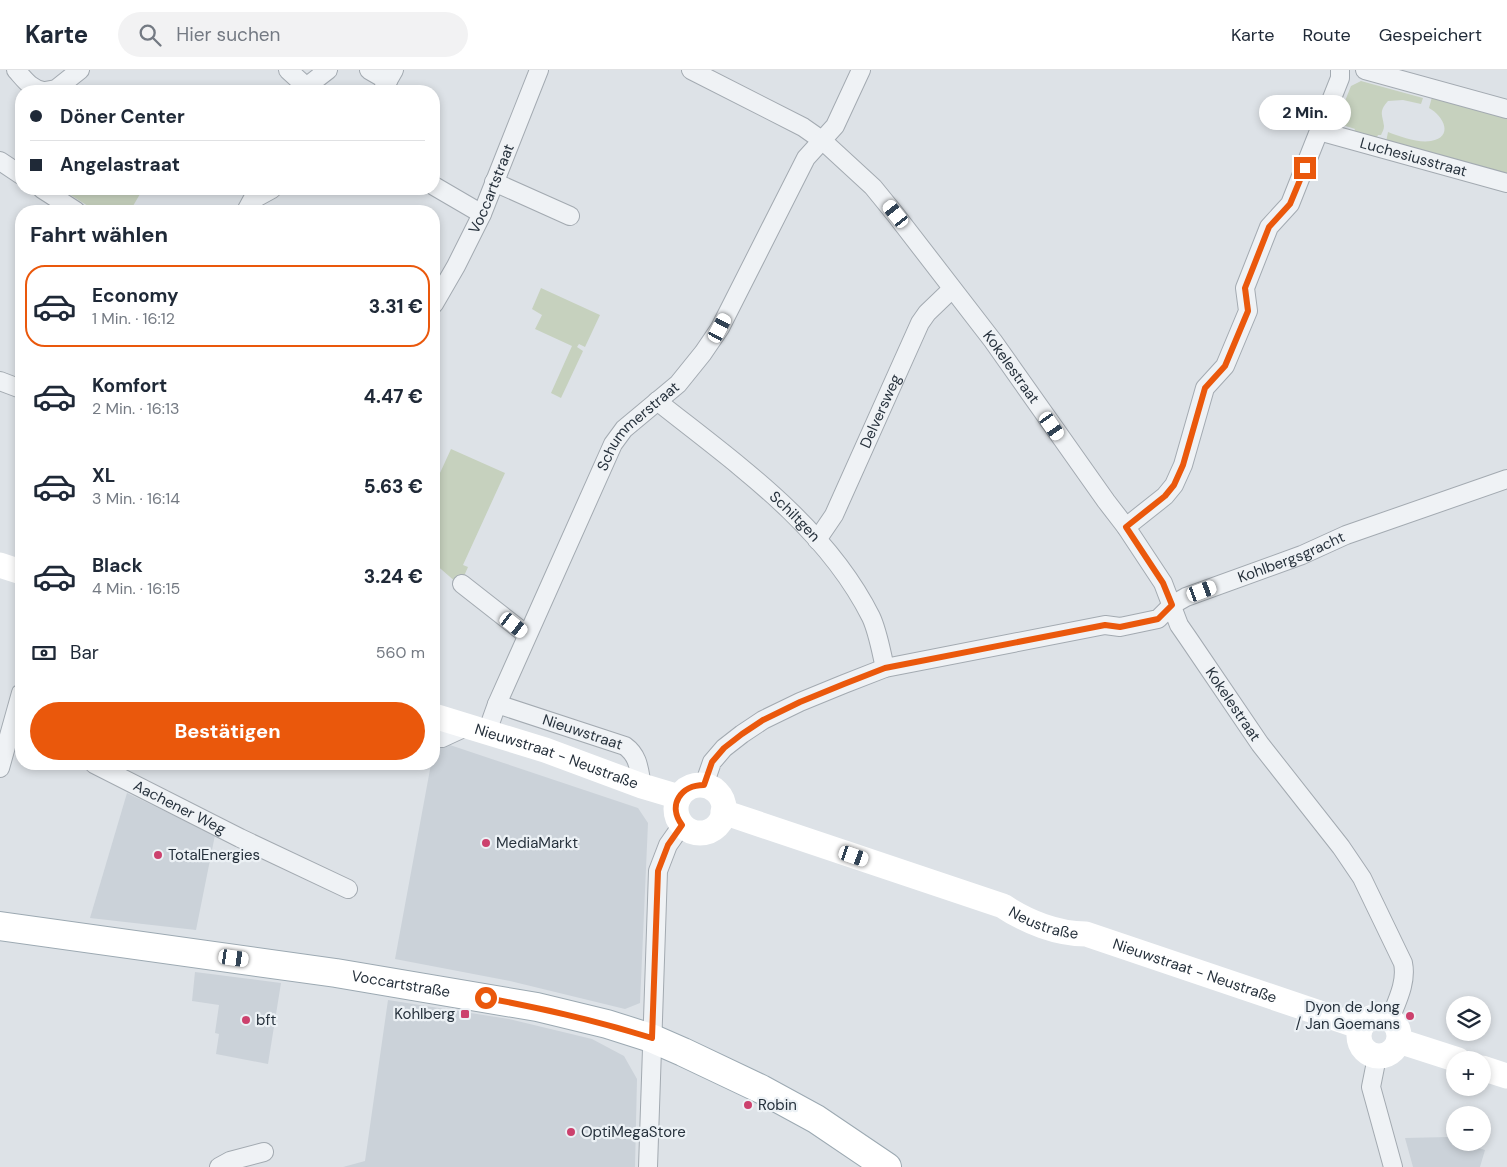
<!DOCTYPE html>
<html lang="de">
<meta charset="utf-8">
<style>
:root{--surface:#fff;--page:#f2f2f3;--text:#1f2937;--muted:#747a83;--line:#e0e1e3;--accent:#ea580c}
body{margin:0;font-family:"DM Sans",sans-serif;background:var(--page);color:var(--text);height:100vh;display:flex;flex-direction:column;font-size:19px;white-space:nowrap}
*{box-sizing:border-box;margin:0}
p{font-size:16px;color:var(--muted)}
.icon{flex:none;width:28px;height:28px;fill:none;stroke:currentColor;stroke-width:2;stroke-linecap:round;stroke-linejoin:round}
.map{position:relative;flex:1;overflow:hidden}
.panel{position:absolute;left:15px;top:135px;width:425px;height:565px;display:flex;flex-direction:column;background:var(--surface);border-radius:20px;box-shadow:0 2px 8px #0003}
.panel>*{flex:none}
.banner{position:absolute;left:15px;top:15px;width:425px;height:110px;border-radius:20px;box-shadow:0 2px 8px #0003;display:grid;align-content:center;height:110px;padding:0 15px;background:var(--surface)}
.fabs{position:absolute;left:1446px;top:926px;display:grid;gap:10px}
.fabs a{display:grid;place-items:center;width:45px;height:45px;border-radius:50%;background:var(--surface);box-shadow:0 2px 8px #0003;font-size:25px}
.end{position:absolute;width:22px;height:22px;margin:-11px;border:6px solid #ea580c;background:#fff;box-shadow:0 0 0 2px #fff}
.from{border-radius:50%}
.bubble{position:absolute;height:35px;border-radius:18px;background:var(--surface);box-shadow:0 2px 8px #0003;font-size:16px;font-weight:800;line-height:35px;text-align:center}
.car{position:absolute;width:15px;height:30px;margin:-15px -8px;border-radius:6px;box-shadow:0 0 4px 1px #0007;background:linear-gradient(#fff 24%,#345 0 40%,#fff 0 76%,#345 0 86%,#fff 0)}
.banner b{display:flex;align-items:center;gap:18px;height:48px;font-size:19px}
.banner b+b{border-top:1px solid var(--line)}
.banner i{width:12px;height:12px;background:var(--text)}
ul{padding:0;list-style:none}
li{display:flex;align-items:center;gap:15px;height:82px;margin:0 10px 8px;padding:0 5px;border:2px solid transparent;border-radius:20px}
li div{flex:1}
li b{display:block;font-size:19px}
li em{font-style:normal;font-weight:800}
li.selected{border-color:var(--accent)}
li>.icon{width:45px;height:45px;stroke-width:1.5}
h2{padding:0 15px;font-size:22px;line-height:60px}
.pay{display:flex;align-items:center;gap:12px;height:55px;padding:0 15px;font-size:19px}
.pay p{margin-inline-start:auto}
.button{display:flex;gap:10px;margin-top:auto;padding:10px 15px}
.button a{flex:1;height:58px;border-radius:30px;background:var(--accent);color:#fff;font-size:20px;font-weight:800;line-height:58px;text-align:center}
header{display:flex;align-items:center;gap:30px;box-sizing:border-box;height:70px;padding:0 25px;background:var(--surface);border-bottom:1px solid var(--line)}
header strong{font-size:24px}
nav{display:flex;gap:28px;margin-inline-start:auto;font-size:18px}
.search{width:350px;height:45px;background:var(--page);display:flex;align-items:center;gap:12px;box-sizing:border-box;padding:0 18px;border-radius:28px;color:var(--muted);font-size:19px}
.map>svg:first-child{display:block}
.built{fill:#cbd2d9}
.green{fill:#c6d1be}
.lines{fill:none;stroke-linecap:round;stroke-linejoin:round}
.street-casing{stroke:#a3aab1;stroke-width:20}
.primary-casing{stroke:#9ca9b2;stroke-width:30}
.street{stroke:#eff2f5;stroke-width:18}
.secondary{stroke:#fff;stroke-width:25}
.primary{stroke:#fff;stroke-width:28}
.route{stroke:#ea580c;stroke-width:6}
.poi-dot{fill:#cc416d;stroke:#ecf1f5;stroke-width:2}
.labels{text-anchor:middle;stroke-width:4.5;stroke-linejoin:round;paint-order:stroke}
.street-label{font-size:15px;fill:#27323d;stroke:#ecf1f5}
.poi-label{font-size:15px;fill:#27323d;stroke:#ecf1f5;text-anchor:start}
</style>
<header>
<strong>Karte</strong>
<div class="search"><svg class="icon" aria-label="search" viewBox="0 0 24 24"><circle cx="10" cy="10" r="6"/><path d="M15 15l6 6"/></svg>Hier suchen</div>
<nav><a>Karte</a><a>Route</a><a>Gespeichert</a></nav>
</header>
<div class="map">
<svg width="1507" height="1097" viewBox="0 0 1507 1097">
<rect width="100%" height="100%" fill="#dde2e7"/>
<g class="built">
<polygon points="435,670 638,738 648,753 640,933 625,939 510,911 395,889 431,694 434,694"/>
<polygon points="127,723 215,765 196,860 90,848"/>
<polygon points="195,902 281,913 268,994 216,984 219,964 215,963 219,935 192,931"/>
<polygon points="388,930 509,949 592,969 624,986 637,1009 635,1097 343,1097 365,1091"/>
<polygon points="1448,1067 1455,1069 1455,1072 1463,1073 1485,1080 1480,1097 1413,1097 1405,1068"/>
</g>
<g class="green">
<path d="M1361,11L1423,28L1421,34L1403,30L1388,31C1378,42 1383,45 1384,56C1384,60 1382,62 1381,65H1378L1376,69L1353,64L1355,59C1347,56 1339,56 1339,46L1351,16Z"/>
<path d="M1432,27L1507,45V105L1386,72L1388,62C1401,67 1417,73 1431,71C1454,67 1444,46 1429,38Z"/>
<polygon points="61,119 143,119 130,141 96,141"/>
<polygon points="541,218 600,245 585,277 579,274 577,277 583,281 561,328 551,323 572,276 535,259 542,245 532,239"/>
<polygon points="451,379 505,403 463,495 468,497 464,506 457,513 434,493 434,416"/>
</g>
<g class="lines">
<defs>
<g id="street">
<path d="M16,0C25,10 30,18 43,21"/>
<polyline points="288,0 311,21"/>
<polyline points="369,0 388,11"/>
<path id="s1" d="M691,0L803,57L823,71L873,117L895,144L993,271L1106,431L1126,457L1163,513L1179,555L1188,568L1260,674L1341,777L1362,808L1403,893C1407,912 1397,931 1390,949"/>
<polyline points="1365,0 1507,39"/>
<polyline points="306,17 328,0"/>
<polyline points="45,21 56,19 80,0"/>
<polyline points="382,21 394,0"/>
<path id="s2" d="M1319,61L1507,113"/>
<polyline points="0,91 21,105"/>
<polyline points="494,112 570,146"/>
<polyline points="434,116 482,144"/>
<polyline points="42,119 76,141"/>
<polyline points="246,141 252,130 272,119"/>
<path id="s3" d="M434,234L456,196L482,144L539,0"/>
<polyline points="0,311 21,319"/>
<path id="s4" d="M657,331C735,393 825,455 871,547C878,562 881,581 885,598"/>
<polyline points="1126,457 1165,426 1174,415 1183,395 1205,318 1225,296 1248,241 1245,218 1269,157 1290,134 1340,8 1340,0"/>
<path id="s5" d="M817,470L834,445L920,253L927,243L952,219"/>
<polyline points="462,514 527,565"/>
<path id="s6" d="M497,634L625,676C639,686 639,700 642,716"/>
<path id="s7" d="M487,662L497,634L613,374L624,359L678,314L703,283L720,258L806,88L835,56L861,0"/>
<polyline points="434,665 442,668 468,656"/>
<path id="s8" d="M94,694L240,768L348,819"/>
<polyline points="0,698 21,623"/>
<path id="s9" d="M704,715L712,692L724,678L742,664L763,650L800,632L844,614L885,598L1105,555L1120,557L1158,549L1172,535L1186,527L1302,485L1346,465L1507,409"/>
<polyline points="1377,987 1371,1017 1393,1097"/>
<polyline points="219,1097 230,1091 264,1082"/>
<polyline points="648,1097 658,801 668,775 682,755"/>
</g>
<g id="primary">
<path id="s12" d="M0,856L336,903L537,937L607,954L651,968L683,982L761,1019L816,1049L887,1097"/>
</g>
</defs>
<use href="#street" class="street-casing"/>
<use href="#primary" class="primary-casing"/>
<use href="#street" class="street"/>
<g class="secondary">
<polyline points="0,495 21,502"/>
<path id="s10" d="M434,646L545,680L642,716L679,727"/>
<circle cx="700" cy="739" r="24"/>
<path id="s11" d="M723,742L1003,836C1027,852 1057,864 1086,864L1361,957"/>
<circle cx="1379" cy="966" r="20"/>
<polyline points="1399,971 1458,990"/>
<polyline points="1482,998 1507,1006"/>
</g>
<use href="#primary" class="primary"/>
</g>
<g class="lines">
<path class="route" d="M486,928C542,938 597,951 652,968L658,801L668,775L682,755C667,735 681,715 704,715L712,692L724,678L742,664L763,650L800,632L844,614L885,598L1105,555L1120,557L1158,549L1172,535L1163,513L1126,457L1165,426L1174,415L1183,395L1205,318L1225,296L1248,241L1245,218L1269,157L1290,134L1305,98"/>
</g>
<g class="poi-dot">
<circle cx="486" cy="773" r="5"/>
<circle cx="158" cy="785" r="5"/>
<rect x="460" y="939" width="10" height="10" rx="2.5"/>
<circle cx="1410" cy="946" r="5"/>
<circle cx="246" cy="950" r="5"/>
<circle cx="748" cy="1035" r="5"/>
<circle cx="571" cy="1062" r="5"/>
</g>
<g class="labels">
<g class="street-label">
<text dy="5" stroke="none"><textPath href="#s2" startOffset="98">Luchesiusstraat</textPath></text>
<text dy="5" stroke="none"><textPath href="#s3" startOffset="129">Voccartstraat</textPath></text>
<text dy="5" stroke="none"><textPath href="#s1" startOffset="445">Kokelestraat</textPath></text>
<text dy="5" stroke="none"><textPath href="#s5" startOffset="144">Delversweg</textPath></text>
<text dy="5" stroke="none"><textPath href="#s7" startOffset="344">Schummerstraat</textPath></text>
<text dy="5" stroke="none"><textPath href="#s4" startOffset="180">Schiltgen</textPath></text>
<text dy="5" stroke="none"><textPath href="#s9" startOffset="650">Kohlbergsgracht</textPath></text>
<text dy="5" stroke="none"><textPath href="#s1" startOffset="850">Kokelestraat</textPath></text>
<text dy="5" stroke="none"><textPath href="#s6" startOffset="90">Nieuwstraat</textPath></text>
<text dy="5" stroke="none"><textPath href="#s10" startOffset="129">Nieuwstraat - Neustraße</textPath></text>
<text dy="5" stroke="none"><textPath href="#s8" startOffset="96">Aachener Weg</textPath></text>
<text dy="5" stroke="none"><textPath href="#s11" startOffset="340">Neustraße</textPath></text>
<text dy="5" stroke="none"><textPath href="#s11" startOffset="499">Nieuwstraat - Neustraße</textPath></text>
<text dy="5" stroke="none"><textPath href="#s12" startOffset="405">Voccartstraße</textPath></text>
</g>
<g class="poi-label">
<text x="496" y="778">MediaMarkt</text>
<text x="168" y="790">TotalEnergies</text>
<text x="1400" y="942" text-anchor="end">Dyon de Jong<tspan x="1400" dy="17">/ Jan Goemans</tspan></text>
<text x="455" y="949" text-anchor="end">Kohlberg</text>
<text x="256" y="955">bft</text>
<text x="758" y="1040">Robin</text>
<text x="581" y="1067">OptiMegaStore</text>
</g>
</g>
</svg>
<div class="fabs">
<a><svg class="icon" aria-label="layers" viewBox="0 0 24 24"><path d="M12 4l9 5-9 5-9-5zM3 14l9 5 9-5"/></svg></a>
<a>+</a>
<a>−</a>
</div>
<i class="end from" style="left:486px;top:928px"></i>
<i class="end" style="left:1305px;top:98px"></i>
<div class="bubble" style="left:1259px;top:25px;width:92px">2 Min.</div>
<i class="car" style="left:896px;top:144px;rotate:321deg"></i>
<i class="car" style="left:720px;top:258px;rotate:28deg"></i>
<i class="car" style="left:1052px;top:356px;rotate:145deg"></i>
<i class="car" style="left:1202px;top:521px;rotate:70deg"></i>
<i class="car" style="left:514px;top:555px;rotate:128deg"></i>
<i class="car" style="left:854px;top:786px;rotate:109deg"></i>
<i class="car" style="left:234px;top:888px;rotate:98deg"></i>
<div class="banner">
<b><i class="from"></i>Döner Center</b>
<b><i></i>Angelastraat</b>
</div>
<section class="panel">
<h2>Fahrt wählen</h2>
<ul>
<li class="selected"><svg class="icon" aria-label="car" viewBox="0 0 24 24"><path d="M5 17H2v-5l4-1 3-4h7l3 4 3 1v5h-3M9 17h6M6 11h13"/><circle cx="7" cy="17" r="2"/><circle cx="17" cy="17" r="2"/></svg><div><b>Economy</b><p>1 Min. · 16:12</p></div><em>3.31 €</em></li>
<li><svg class="icon" aria-label="car" viewBox="0 0 24 24"><path d="M5 17H2v-5l4-1 3-4h7l3 4 3 1v5h-3M9 17h6M6 11h13"/><circle cx="7" cy="17" r="2"/><circle cx="17" cy="17" r="2"/></svg><div><b>Komfort</b><p>2 Min. · 16:13</p></div><em>4.47 €</em></li>
<li><svg class="icon" aria-label="car" viewBox="0 0 24 24"><path d="M5 17H2v-5l4-1 3-4h7l3 4 3 1v5h-3M9 17h6M6 11h13"/><circle cx="7" cy="17" r="2"/><circle cx="17" cy="17" r="2"/></svg><div><b>XL</b><p>3 Min. · 16:14</p></div><em>5.63 €</em></li>
<li><svg class="icon" aria-label="car" viewBox="0 0 24 24"><path d="M5 17H2v-5l4-1 3-4h7l3 4 3 1v5h-3M9 17h6M6 11h13"/><circle cx="7" cy="17" r="2"/><circle cx="17" cy="17" r="2"/></svg><div><b>Black</b><p>4 Min. · 16:15</p></div><em>3.24 €</em></li>
</ul>
<div class="pay"><svg class="icon" aria-label="cash" viewBox="0 0 24 24"><path d="M3 7h18v10H3z"/><circle cx="12" cy="12" r="2"/></svg>Bar<p>560 m</p></div>
<div class="button"><a>Bestätigen</a></div>
</section>
</div>
